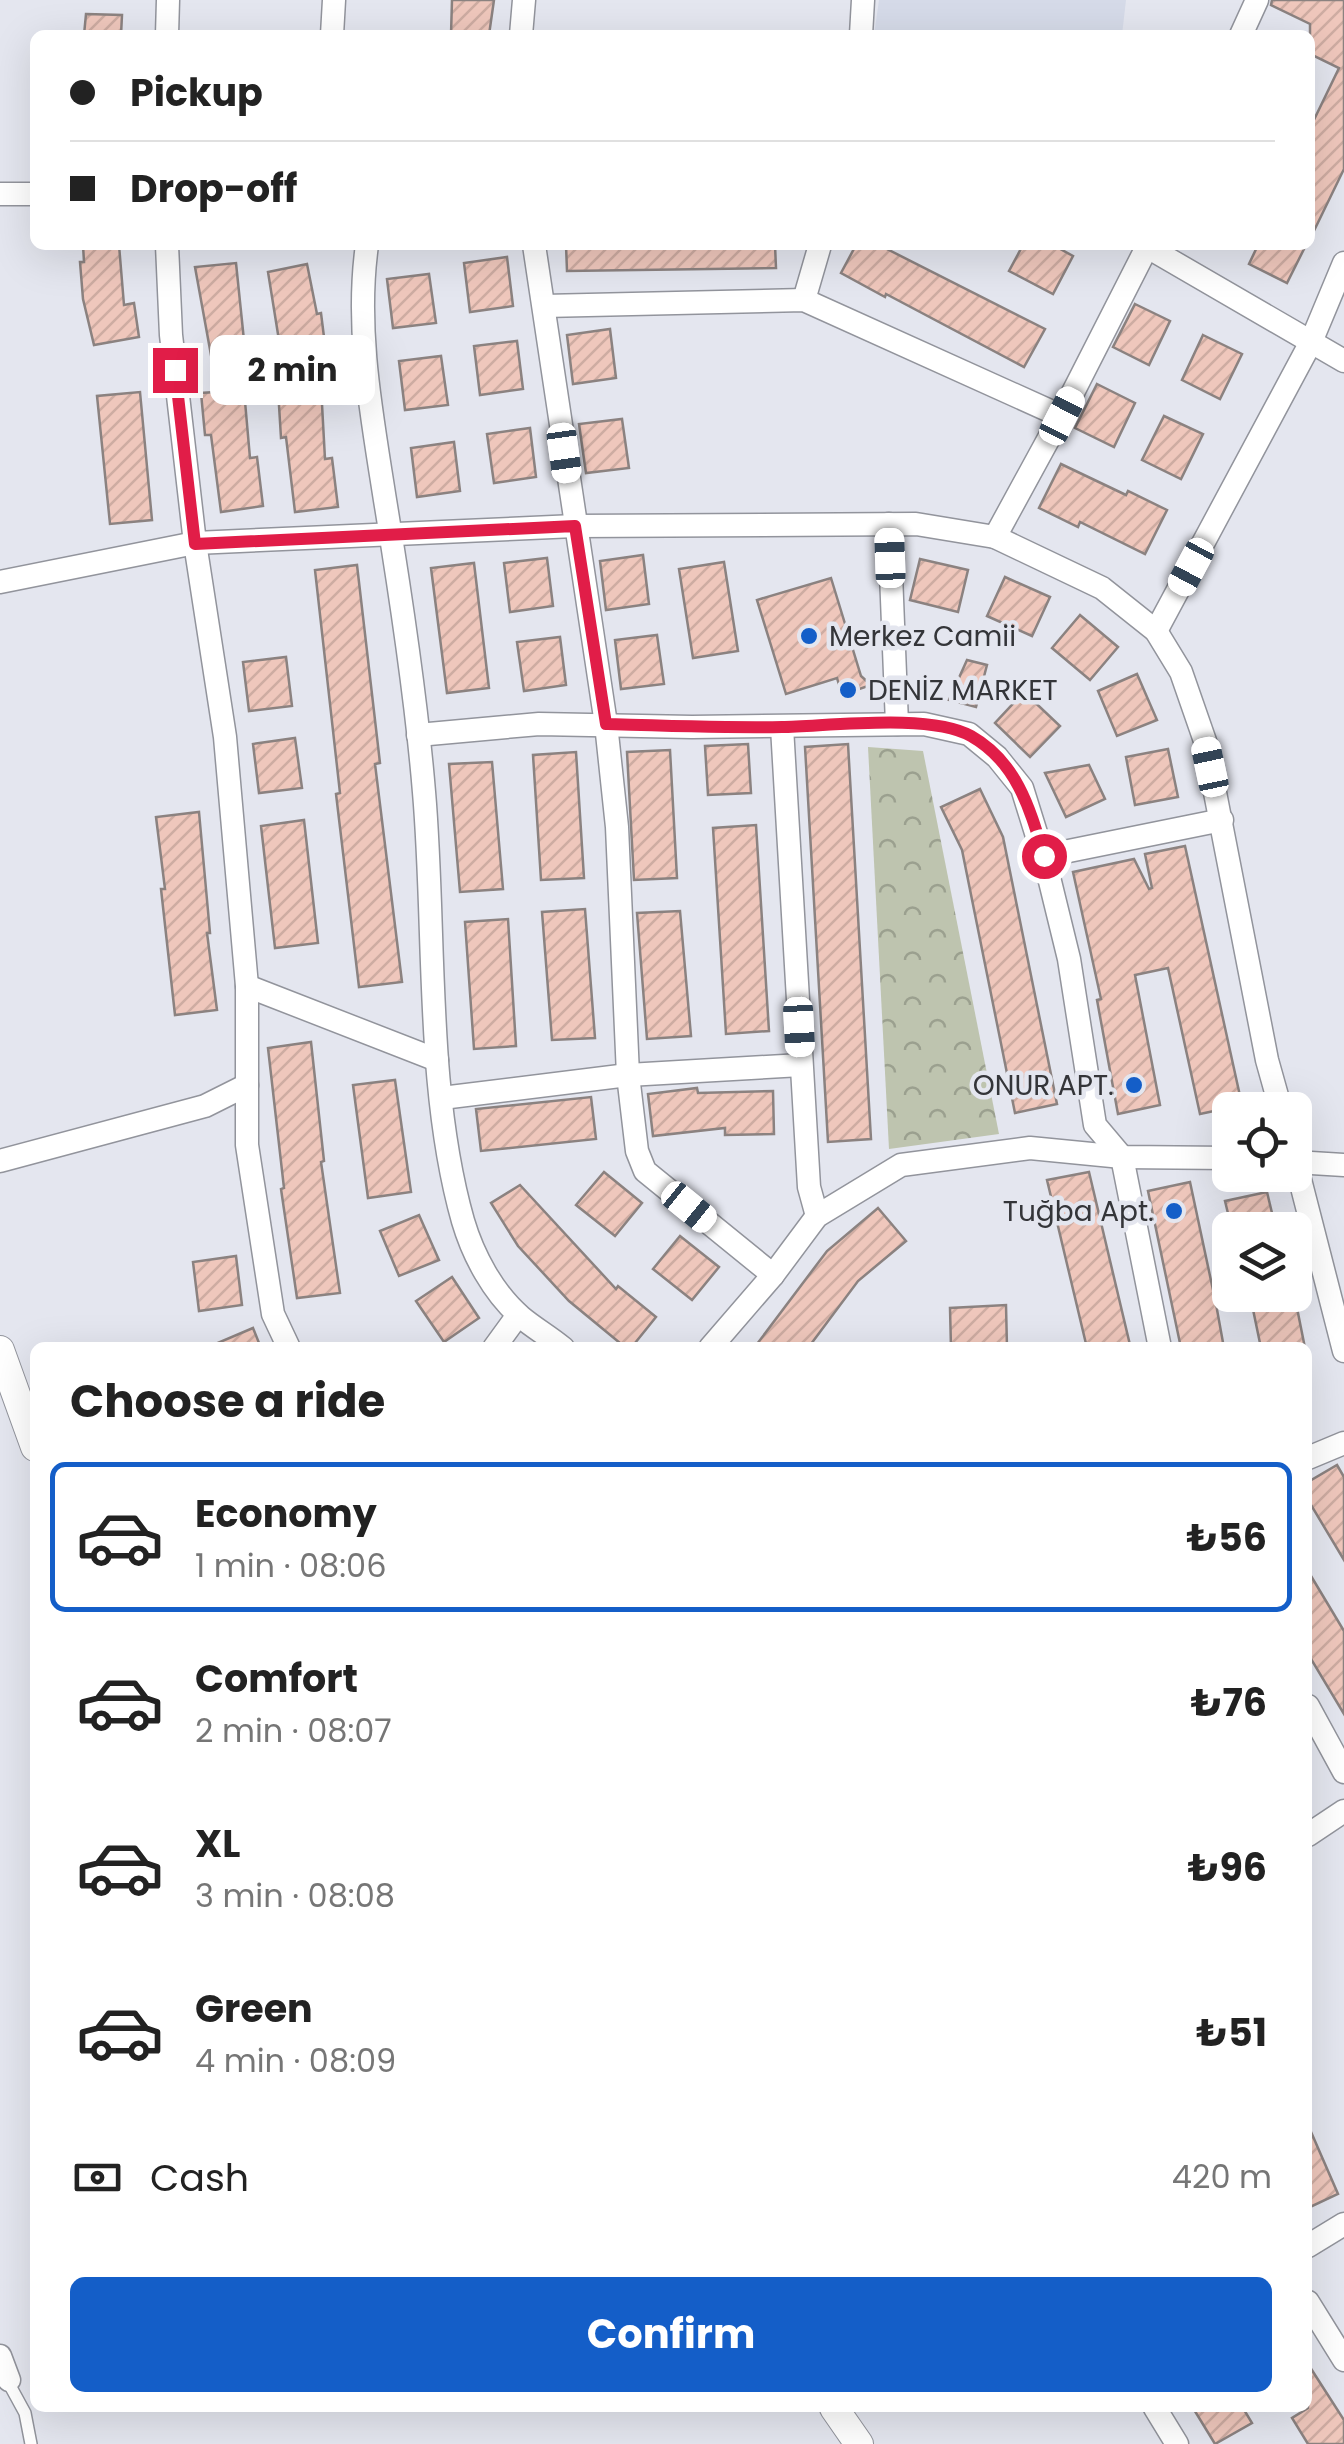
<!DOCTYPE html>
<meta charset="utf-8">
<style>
:root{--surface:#fff;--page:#f6f6f6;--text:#222;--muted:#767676;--line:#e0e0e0;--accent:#145ec8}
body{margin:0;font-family:Poppins,sans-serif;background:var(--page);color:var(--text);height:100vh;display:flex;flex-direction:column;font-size:38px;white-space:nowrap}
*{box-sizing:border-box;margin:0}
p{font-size:32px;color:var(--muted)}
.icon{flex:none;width:55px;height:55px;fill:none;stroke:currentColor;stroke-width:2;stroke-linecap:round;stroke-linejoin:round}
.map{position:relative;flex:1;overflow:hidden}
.panel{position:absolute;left:30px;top:1342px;width:1282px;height:1070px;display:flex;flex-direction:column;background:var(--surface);border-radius:15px;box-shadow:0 10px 40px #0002}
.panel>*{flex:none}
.hud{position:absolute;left:30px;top:30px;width:1285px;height:220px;border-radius:15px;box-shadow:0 10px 40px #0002;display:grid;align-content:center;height:220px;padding:0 40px;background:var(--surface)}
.tools{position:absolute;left:1212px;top:1092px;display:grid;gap:20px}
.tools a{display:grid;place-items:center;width:100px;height:100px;border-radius:15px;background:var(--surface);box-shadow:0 10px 40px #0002;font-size:50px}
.end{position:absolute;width:45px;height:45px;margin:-22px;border:12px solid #e11d48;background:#fff;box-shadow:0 0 0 5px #fff}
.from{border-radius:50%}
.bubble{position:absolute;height:70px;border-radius:15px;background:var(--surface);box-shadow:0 10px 40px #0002;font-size:32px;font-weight:700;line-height:70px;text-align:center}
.car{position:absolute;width:30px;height:60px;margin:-30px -15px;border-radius:12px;box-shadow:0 0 8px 2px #0007;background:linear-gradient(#fff 24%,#345 0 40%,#fff 0 76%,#345 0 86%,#fff 0)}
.hud b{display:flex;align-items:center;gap:35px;height:95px;font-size:38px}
.hud b+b{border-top:2px solid var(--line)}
.hud i{width:25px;height:25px;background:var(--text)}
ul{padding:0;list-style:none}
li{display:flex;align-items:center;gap:30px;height:150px;margin:0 20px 15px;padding:0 20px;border:5px solid transparent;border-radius:15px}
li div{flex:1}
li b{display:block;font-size:38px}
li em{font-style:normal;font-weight:700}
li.selected{border-color:var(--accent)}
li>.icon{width:90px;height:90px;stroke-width:1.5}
h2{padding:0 40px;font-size:45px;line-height:120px}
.pay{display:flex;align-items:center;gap:25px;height:110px;padding:0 40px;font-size:38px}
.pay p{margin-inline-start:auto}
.cta{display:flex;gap:20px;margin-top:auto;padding:20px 40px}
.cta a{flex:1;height:115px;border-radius:15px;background:var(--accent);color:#fff;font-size:40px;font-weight:700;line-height:115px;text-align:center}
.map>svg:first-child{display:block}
.built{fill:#d5dae8}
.park{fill:url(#park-crowns)}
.building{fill:url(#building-hatch);stroke:#8b8280;stroke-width:2.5}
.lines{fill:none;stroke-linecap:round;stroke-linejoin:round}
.service-casing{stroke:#92949c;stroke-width:14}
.minor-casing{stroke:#92949c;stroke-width:25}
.tertiary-casing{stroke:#92949c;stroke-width:30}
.service{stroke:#fff;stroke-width:11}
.minor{stroke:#fff;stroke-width:22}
.tertiary{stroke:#fff;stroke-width:28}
.route{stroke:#e11d48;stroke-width:12}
.poi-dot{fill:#145ec8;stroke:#e4e6ef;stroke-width:4}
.labels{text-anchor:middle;stroke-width:9;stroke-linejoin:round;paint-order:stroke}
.poi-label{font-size:28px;fill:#343539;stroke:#e4e6ef;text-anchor:start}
</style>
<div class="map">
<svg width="1344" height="2444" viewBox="0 0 1344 2444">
<defs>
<pattern id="park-crowns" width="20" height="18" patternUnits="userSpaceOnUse" patternTransform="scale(2.5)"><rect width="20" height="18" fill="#bec4af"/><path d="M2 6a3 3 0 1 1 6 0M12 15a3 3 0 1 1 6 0" fill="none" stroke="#9ba08f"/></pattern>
<pattern id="building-hatch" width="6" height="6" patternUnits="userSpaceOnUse" patternTransform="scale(2.5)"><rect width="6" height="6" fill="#efc7bc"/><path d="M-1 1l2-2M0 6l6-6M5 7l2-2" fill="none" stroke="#ceaca2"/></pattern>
</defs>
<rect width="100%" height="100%" fill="#e4e6ef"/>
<polygon class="built" points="879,0 1126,0 1122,35 874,35"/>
<polygon class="park" points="868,747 923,751 999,1134 889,1149"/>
<g class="building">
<polygon points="452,0 494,0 489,35 451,35"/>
<polygon points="1272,0 1344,0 1344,169 1310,239 1310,128 1339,68 1310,54 1310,24 1271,5"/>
<polygon points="86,14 122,15 121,35 84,35"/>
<polygon points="83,245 119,245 124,305 134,303 139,337 94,345 83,299 80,262 84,262"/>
<polygon points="566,245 775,245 776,268 567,271"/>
<polygon points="856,245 879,245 1045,329 1024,367 886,294 885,297 841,273"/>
<polygon points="1023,245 1053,245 1073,256 1053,294 1009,271"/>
<polygon points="1258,245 1306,245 1287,283 1249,264"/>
<polygon points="507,257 513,306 470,312 464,263"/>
<polygon points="236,263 245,350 211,355 195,267"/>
<polygon points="307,264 317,314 321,313 326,353 282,359 268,272"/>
<polygon points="429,274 436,323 393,328 387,279"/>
<polygon points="1135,304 1170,321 1149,365 1113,347"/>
<polygon points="610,329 616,378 573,384 567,335"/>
<polygon points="1203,335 1242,354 1220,399 1182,380"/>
<polygon points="517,341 523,389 480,395 474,346"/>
<polygon points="441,356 448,405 405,410 399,361"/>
<polygon points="1097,384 1135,403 1114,447 1075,428"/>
<polygon points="321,386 325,459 332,458 338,507 295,512 286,437 281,438 278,389"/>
<polygon points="244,390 250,458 257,457 263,506 221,512 211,435 205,435 201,393"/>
<polygon points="140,392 152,520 110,524 97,396"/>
<polygon points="1164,416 1203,434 1181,479 1142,460"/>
<polygon points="622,419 629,468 586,473 579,424"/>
<polygon points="530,428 536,477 494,483 487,434"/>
<polygon points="454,442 460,491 417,497 411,448"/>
<polygon points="1061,464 1126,495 1128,491 1167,510 1145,554 1080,522 1078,527 1039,508"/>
<polygon points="643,555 649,604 606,610 600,561"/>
<polygon points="547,558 553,606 510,612 504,563"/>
<polygon points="920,559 968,570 958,612 910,600"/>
<polygon points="724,562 738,651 693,658 679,569"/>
<polygon points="474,563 489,688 447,693 431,568"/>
<polygon points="357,565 380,763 375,764 402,982 359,987 336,794 340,793 315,570"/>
<polygon points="1005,577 1050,597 1032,636 987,616"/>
<polygon points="831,578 861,676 871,685 842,695 837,678 786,694 757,600"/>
<polygon points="1080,615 1118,647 1090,680 1052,648"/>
<polygon points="657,635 664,684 621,689 615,640"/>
<polygon points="560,637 566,685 524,691 517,642"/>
<polygon points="286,657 292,706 249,711 243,662"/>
<polygon points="967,660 987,665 976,707 949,700"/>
<polygon points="1137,674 1157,720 1117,736 1098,691"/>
<polygon points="1024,692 1060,726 1030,757 995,723"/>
<polygon points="295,738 302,788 259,793 253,744"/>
<polygon points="748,744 751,793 708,795 705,746"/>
<polygon points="848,744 871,1139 828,1142 805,747"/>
<polygon points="1168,749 1178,797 1135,805 1126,757"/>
<polygon points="670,750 677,878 634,880 627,752"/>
<polygon points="576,752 584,878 541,880 533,755"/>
<polygon points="492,762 503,889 460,892 449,764"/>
<polygon points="1089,765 1105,799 1066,817 1045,773"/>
<polygon points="980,789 1003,837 1057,1104 1015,1113 962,850 941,807"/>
<polygon points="199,812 210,933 207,933 217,1010 175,1015 161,889 165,889 156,817"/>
<polygon points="304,820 318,943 275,948 261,826"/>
<polygon points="756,825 769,1031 726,1034 713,828"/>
<polygon points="1185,846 1242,1105 1200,1114 1168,968 1135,975 1160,1105 1118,1114 1097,1000 1101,999 1073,872 1134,859 1149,889 1152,888 1145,854"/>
<polygon points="585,909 595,1038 552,1040 542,912"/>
<polygon points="680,911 691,1036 647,1039 637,913"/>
<polygon points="508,919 516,1046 474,1049 465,922"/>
<polygon points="311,1042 324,1161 321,1162 340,1293 297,1298 281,1189 284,1188 268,1048"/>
<polygon points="395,1080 411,1192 368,1198 353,1085"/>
<polygon points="697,1088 698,1093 773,1091 774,1134 725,1135 725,1128 653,1136 648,1094"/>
<polygon points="591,1097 596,1139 481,1151 476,1109"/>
<polygon points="604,1172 642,1203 615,1236 576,1205"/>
<polygon points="1089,1172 1130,1345 1120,1348 1087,1348 1047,1180"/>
<polygon points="1190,1182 1216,1304 1224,1348 1181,1348 1148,1191"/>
<polygon points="520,1185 616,1289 618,1286 656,1317 631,1348 626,1348 569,1301 518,1246 491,1203"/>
<polygon points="1267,1192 1276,1230 1232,1230 1225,1201"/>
<polygon points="878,1208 906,1241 858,1281 808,1348 754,1348 827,1251"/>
<polygon points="419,1215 439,1260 399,1276 380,1231"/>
<polygon points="680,1236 719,1267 692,1300 653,1269"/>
<polygon points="236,1256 242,1305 199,1311 193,1262"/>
<polygon points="452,1277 479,1318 444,1342 416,1301"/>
<polygon points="1250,1295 1291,1295 1295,1298 1305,1348 1261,1348"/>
<polygon points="1006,1305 1007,1348 951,1348 950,1308"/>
<polygon points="253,1328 261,1348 208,1348 208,1347"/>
<polygon points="1337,1465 1344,1477 1344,1560 1308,1500 1308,1482"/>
<polygon points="1308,1571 1344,1631 1344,1714 1308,1654"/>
<polygon points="1308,2125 1338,2194 1308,2208"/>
<polygon points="1308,2364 1344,2420 1344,2444 1308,2444 1292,2418 1308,2408"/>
<polygon points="1193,2408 1243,2408 1252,2423 1215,2444"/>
</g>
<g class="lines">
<defs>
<polyline id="service" points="7,2380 25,2413 31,2444"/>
<g id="minor">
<polyline points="167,35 168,0"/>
<polyline points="332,35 334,0"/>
<polyline points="521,35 524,0"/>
<polyline points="861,35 863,0"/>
<polyline points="1241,35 1257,0"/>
<polyline points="0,194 35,194"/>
<polyline points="167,245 171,335 195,543 225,737 247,986 247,1145 273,1314 289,1348"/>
<path d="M367,245C355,330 372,416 385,500C401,597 416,695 424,792C436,930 425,1087 463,1221C473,1255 493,1293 521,1317C534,1328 550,1337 563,1348"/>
<polyline points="534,245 606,724 617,827 628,1075 637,1151 645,1171 773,1275"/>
<polyline points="1144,245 1344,361"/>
<polyline points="804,300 820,245"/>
<polyline points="544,306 804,300 1061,416"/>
<polyline points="889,524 897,724"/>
<polyline points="995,537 1061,416 1148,245"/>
<polyline points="0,582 195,543 575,526 916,524 995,537 1102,588 1156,631 1181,672 1205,741 1267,1060 1281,1110"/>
<polyline points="1156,631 1311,342 1344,263"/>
<polyline points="782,727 809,1187 817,1216"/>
<polyline points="418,735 539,724 692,727 924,724 969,734 997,757 1022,788 1046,865 1069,959 1095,1125 1122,1157 1160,1348"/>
<polyline points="1044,856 1222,820"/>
<polyline points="247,986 437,1060"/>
<polyline points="442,1098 628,1075 801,1065"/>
<polyline points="1295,1160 1344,1351"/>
<polyline points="0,1161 205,1106 247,1085"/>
<polyline points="1295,1162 1344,1165"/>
<polyline points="494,1348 518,1315"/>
<polyline points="710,1348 773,1275 817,1216 901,1165 1030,1148 1122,1157 1230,1158"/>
<polyline points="1308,1458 1344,1443"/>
<polyline points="1308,1706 1344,1772"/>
<polyline points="1308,1835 1344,1811"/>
<polyline points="1308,2246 1344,2224"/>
<polyline points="1308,2302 1344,2360"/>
<polyline points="0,2356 9,2380"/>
<polyline points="1155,2408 1177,2444"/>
</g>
<g id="tertiary">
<polyline points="0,1350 35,1447"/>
<polyline points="834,2408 859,2444"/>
</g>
</defs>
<use href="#service" class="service-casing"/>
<use href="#minor" class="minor-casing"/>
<use href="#tertiary" class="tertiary-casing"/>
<use href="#service" class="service"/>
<use href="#minor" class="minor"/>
<use href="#tertiary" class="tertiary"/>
</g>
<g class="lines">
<path class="route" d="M175,370L195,544L575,526L606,724C665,726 723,728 782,727C830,726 931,713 971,736C1017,762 1030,809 1044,856"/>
</g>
<g class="poi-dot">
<circle cx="809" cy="636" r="10"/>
<circle cx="848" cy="690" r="10"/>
<circle cx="1134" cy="1085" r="10"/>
<circle cx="1174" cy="1211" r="10"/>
</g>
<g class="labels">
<g class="poi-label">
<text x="829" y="646">Merkez Camii</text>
<text x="868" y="700">DENİZ MARKET</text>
<text x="1114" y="1095" text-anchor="end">ONUR APT.</text>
<text x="1154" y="1221" text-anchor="end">Tuğba Apt.</text>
</g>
</g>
</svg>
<div class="tools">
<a><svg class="icon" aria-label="locate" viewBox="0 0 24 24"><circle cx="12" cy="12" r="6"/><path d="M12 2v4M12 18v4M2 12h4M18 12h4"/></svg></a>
<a><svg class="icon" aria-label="layers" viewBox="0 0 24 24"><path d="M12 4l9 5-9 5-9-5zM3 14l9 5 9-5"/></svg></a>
</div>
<i class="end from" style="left:1044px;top:856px"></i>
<i class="end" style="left:175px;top:370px"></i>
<div class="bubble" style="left:210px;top:335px;width:165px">2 min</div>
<i class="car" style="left:1062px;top:416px;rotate:27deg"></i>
<i class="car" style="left:564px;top:453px;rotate:172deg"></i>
<i class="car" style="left:890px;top:558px;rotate:358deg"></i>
<i class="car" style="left:1191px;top:567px;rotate:208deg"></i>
<i class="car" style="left:1210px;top:767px;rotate:348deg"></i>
<i class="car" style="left:799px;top:1027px;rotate:177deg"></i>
<i class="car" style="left:689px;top:1207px;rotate:129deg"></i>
<div class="hud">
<b><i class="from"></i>Pickup</b>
<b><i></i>Drop-off</b>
</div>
<section class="panel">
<h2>Choose a ride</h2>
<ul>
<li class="selected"><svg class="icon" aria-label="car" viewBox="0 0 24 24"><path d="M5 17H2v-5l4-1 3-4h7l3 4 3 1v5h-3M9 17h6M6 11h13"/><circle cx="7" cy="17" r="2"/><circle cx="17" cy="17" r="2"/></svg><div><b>Economy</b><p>1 min · 08:06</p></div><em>₺56</em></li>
<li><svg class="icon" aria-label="car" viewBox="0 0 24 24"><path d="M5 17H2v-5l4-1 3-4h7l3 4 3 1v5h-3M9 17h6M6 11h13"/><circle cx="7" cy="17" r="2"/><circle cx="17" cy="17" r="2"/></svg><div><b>Comfort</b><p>2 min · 08:07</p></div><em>₺76</em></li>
<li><svg class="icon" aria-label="car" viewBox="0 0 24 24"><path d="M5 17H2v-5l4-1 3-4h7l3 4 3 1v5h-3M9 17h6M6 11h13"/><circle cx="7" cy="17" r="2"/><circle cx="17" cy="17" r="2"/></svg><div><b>XL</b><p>3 min · 08:08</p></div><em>₺96</em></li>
<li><svg class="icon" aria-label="car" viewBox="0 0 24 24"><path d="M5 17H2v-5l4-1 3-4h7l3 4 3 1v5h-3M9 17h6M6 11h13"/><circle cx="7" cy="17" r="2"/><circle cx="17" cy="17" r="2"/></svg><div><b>Green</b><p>4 min · 08:09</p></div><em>₺51</em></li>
</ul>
<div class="pay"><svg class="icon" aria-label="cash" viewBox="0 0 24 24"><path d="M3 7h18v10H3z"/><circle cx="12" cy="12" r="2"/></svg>Cash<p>420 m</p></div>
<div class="cta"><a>Confirm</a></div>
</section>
</div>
